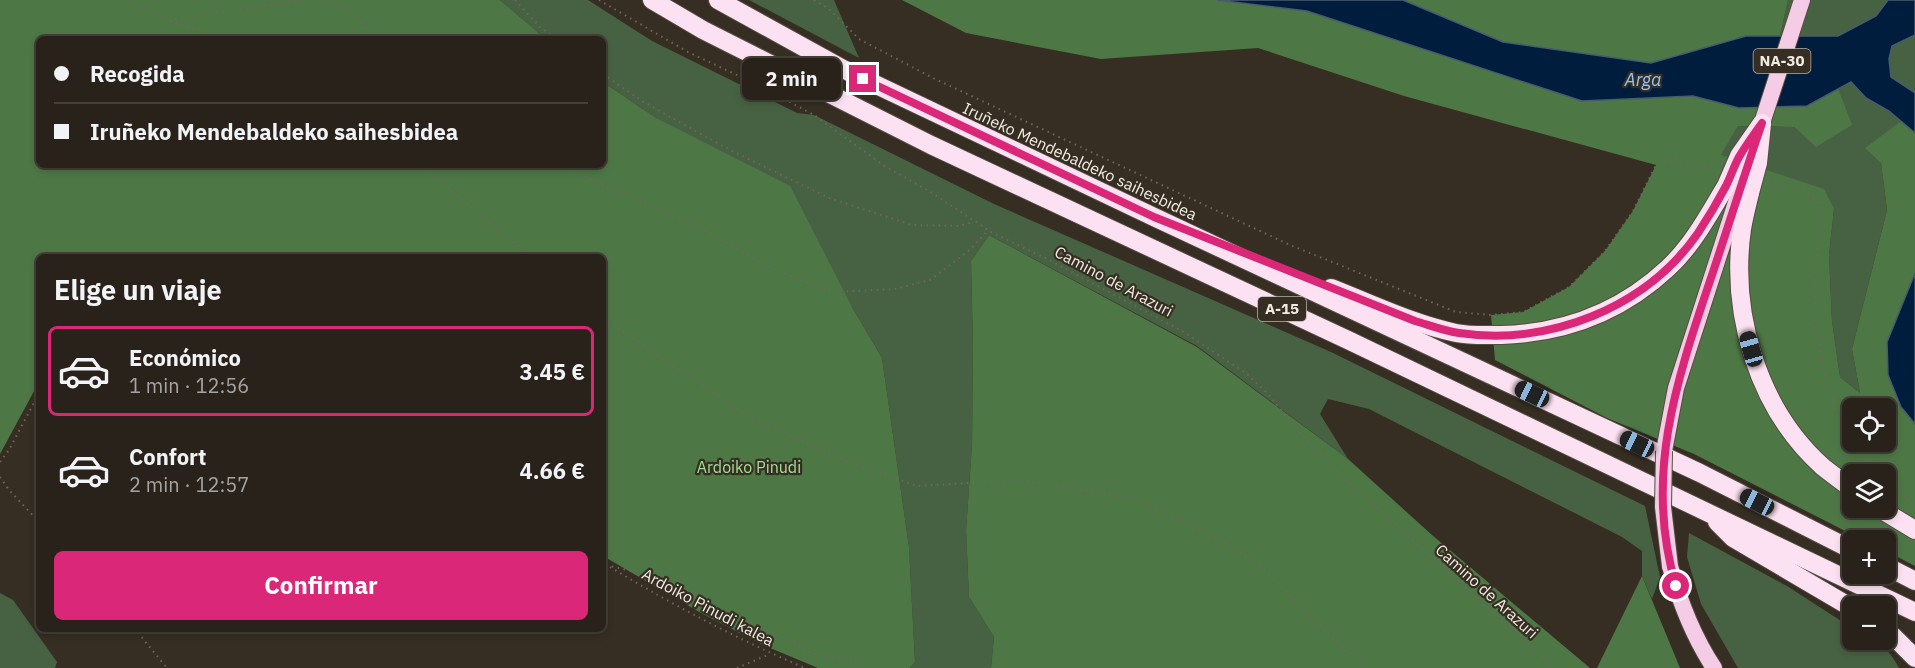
<!DOCTYPE html>
<html lang="es">
<meta charset="utf-8">
<style>
:root{--surface:#28221a;--page:#302a23;--text:#f1f3f6;--muted:#a5a4a2;--line:#443f39;--accent:#db2777}
body{margin:0;font-family:"IBM Plex Sans",sans-serif;background:var(--page);color:var(--text);height:100vh;display:flex;flex-direction:column;font-size:22px;white-space:nowrap}
*{box-sizing:border-box;margin:0}
p{font-size:20px;color:var(--muted)}
.icon{flex:none;width:33px;height:33px;fill:none;stroke:currentColor;stroke-width:2;stroke-linecap:round;stroke-linejoin:round}
.map{position:relative;flex:1;overflow:hidden}
.sheet{position:absolute;left:36px;top:254px;width:570px;height:378px;display:flex;flex-direction:column;background:var(--surface);border-radius:9px;box-shadow:0 3px 9px #0003,0 0 0 2px var(--line)}
.sheet>*{flex:none}
.guide{position:absolute;left:36px;top:36px;width:570px;height:132px;border-radius:9px;box-shadow:0 3px 9px #0003,0 0 0 2px var(--line);display:grid;align-content:center;height:132px;padding:0 18px;background:var(--surface)}
.controls{position:absolute;left:1842px;top:398px;display:grid;gap:12px}
.controls a{display:grid;place-items:center;width:54px;height:54px;border-radius:9px;background:var(--surface);box-shadow:0 3px 9px #0003,0 0 0 2px var(--line);font-size:30px}
.end{position:absolute;width:27px;height:27px;margin:-14px;border:8px solid #db2777;background:#fff;box-shadow:0 0 0 3px #fff}
.from{border-radius:50%}
.bubble{position:absolute;height:42px;border-radius:9px;background:var(--surface);box-shadow:0 3px 9px #0003,0 0 0 2px var(--line);font-size:20px;font-weight:700;line-height:42px;text-align:center}
.car{position:absolute;width:18px;height:36px;margin:-18px -9px;border-radius:8px;box-shadow:0 0 4px 2px #0007;background:linear-gradient(#222 24%,#8ab4d8 0 40%,#222 0 76%,#8ab4d8 0 86%,#222 0)}
.guide b{display:flex;align-items:center;gap:21px;height:57px;font-size:22px}
.guide b+b{border-top:2px solid var(--line)}
.guide i{width:15px;height:15px;background:var(--text)}
ul{padding:0;list-style:none}
li{display:flex;align-items:center;gap:18px;height:90px;margin:0 12px 9px;padding:0 6px;border:3px solid transparent;border-radius:9px}
li div{flex:1}
li b{display:block;font-size:22px}
li em{font-style:normal;font-weight:700}
li.active{border-color:var(--accent)}
li>.icon{width:54px;height:54px;stroke-width:1.5}
h2{padding:0 18px;font-size:27px;line-height:72px}
.action{display:flex;gap:12px;margin-top:auto;padding:12px 18px}
.action a{flex:1;height:69px;border-radius:9px;background:var(--accent);color:#fff;font-size:24px;font-weight:700;line-height:69px;text-align:center}
.map>svg:first-child{display:block}
.green{fill:#476242}
.forest{fill:#4e7746;fill-rule:evenodd}
.water{fill:#011d3d;stroke:#495b6f;stroke-width:1.5}
.lines{fill:none;stroke-linecap:round;stroke-linejoin:round}
.trunk-casing{stroke:#544c41;stroke-width:18}
.motorway-casing{stroke:#544c41;stroke-width:20}
.path{stroke:#6f675d;stroke-width:2;stroke-dasharray:1.5 4.5;stroke-linecap:butt}
.trunk{stroke:#f4cce5;stroke-width:16}
.motorway{stroke:#fbe1f1;stroke-width:18}
.trunk-bridge-casing{stroke:#544c41;stroke-width:18;stroke-linecap:butt}
.motorway-bridge-casing{stroke:#544c41;stroke-width:20;stroke-linecap:butt}
.trunk-bridge{stroke:#f4cce5;stroke-width:16}
.motorway-bridge{stroke:#fbe1f1;stroke-width:18}
.route{stroke:#db2777;stroke-width:8}
.labels{text-anchor:middle;stroke-width:4.5;stroke-linejoin:round;paint-order:stroke}
.shield{fill:#362e22;stroke:#b9b2a9;stroke-width:1.5}
.shield-label{font-size:15px;font-weight:bold;fill:#f1ebe3}
.street-label{font-size:16px;fill:#f1ebe3;stroke:#362e22}
.park-label{font-size:16px;fill:#a1df96;stroke:#362e22}
.water-label{font-size:18px;font-style:italic;fill:#94c3fb;stroke:#362e22}
</style>
<div class="map">
<svg width="1915" height="668" viewBox="0 0 1915 668">
<rect width="100%" height="100%" fill="#362e22"/>
<g class="green">
<polygon points="500,0 588,0 652,41 797,113 814,115 994,204 1331,352 1645,506 1660,577 1652,599 1642,576 1642,551 1622,537 1369,409 1328,399 1320,414 1348,459 1197,346 989,235 971,261 973,345 972,444 966,531 969,597 994,637 991,668 910,668 915,662 909,547 882,358 852,307 656,118 603,82 603,39 546,39"/>
<polygon points="749,0 834,0 859,58"/>
<polygon points="1788,0 1888,0 1876,16 1838,37 1780,36"/>
<polygon points="1915,35 1915,111 1881,163 1887,210 1852,349 1860,393 1840,377 1832,321 1829,255 1834,209 1720,156 1738,126 1794,127 1816,146 1851,125 1833,75"/>
<path d="M1689,533L1787,586L1852,628V639C1877,639 1888,647 1899,668H1738L1701,604L1687,557Z"/>
<polygon points="0,593 13,600 57,662 55,668 0,668"/>
</g>
<g class="forest">
<polygon points="0,0 500,0 546,39 39,39 39,165 603,165 603,82 656,118 790,186 852,307 882,358 909,547 915,662 910,668 818,668 763,645 701,613 603,556 603,256 39,256 39,382 0,454"/>
<path d="M902,0H1217L1307,11L1582,101L1833,75L1852,125L1816,147L1794,127L1738,126L1721,155L1824,189L1834,209L1829,255L1832,321L1840,377L1860,393L1852,349L1887,210L1881,163L1865,148L1915,111V566L1886,551V540H1863L1694,454L1607,418L1495,360L1491,315L1523,312L1569,287L1605,251L1633,211L1656,165L1404,96L1258,48L1101,59L966,33ZM1852,408H1886V441H1852ZM1852,474H1886V507H1852Z"/>
<polygon points="1403,0 1788,0 1780,36 1746,36 1651,63 1503,42"/>
<polygon points="989,235 1197,347 1348,459 1432,535 1590,668 991,668 994,637 969,597 966,531 972,444 973,345 971,261"/>
<polygon points="1642,576 1680,668 1597,668"/>
</g>
<g class="water">
<polygon points="1217,0 1403,0 1503,42 1651,63 1746,36 1838,36 1876,16 1888,0 1915,0 1915,35 1892,46 1889,59 1891,77 1915,93 1915,133 1889,111 1866,98 1851,82 1807,106 1739,108 1693,96 1582,101 1307,11"/>
<polygon points="1915,273 1915,424 1901,407 1888,375 1887,342"/>
</g>
<g class="lines">
<defs>
<g id="trunk">
<polyline points="1762,123 1802,0"/>
<polyline points="1664,451 1676,388 1740,190"/>
<path d="M1670,566C1680,603 1693,636 1714,668"/>
</g>
<g id="motorway">
<polyline points="652,0 703,30 931,145 1350,341 1915,612"/>
<polyline points="718,0 843,69 1154,217 1700,473 1852,550"/>
<path d="M1750,193C1747,205 1744,217 1742,229C1730,314 1758,409 1823,467C1833,475 1843,482 1852,489"/>
<path d="M1331,288C1372,304 1413,324 1456,333C1471,336 1487,335 1502,335C1565,333 1622,311 1668,268C1693,245 1709,214 1726,186"/>
<polyline points="1877,507 1915,530"/>
<polyline points="1717,522 1733,538 1852,608"/>
<polyline points="1886,566 1915,581"/>
<polyline points="1886,631 1894,637 1915,658"/>
</g>
</defs>
<use href="#trunk" class="trunk-casing"/>
<use href="#motorway" class="motorway-casing"/>
<g class="path">
<polyline points="127,0 169,20 225,39"/>
<polyline points="327,0 350,10 378,39"/>
<polyline points="515,0 540,27 556,39"/>
<polyline points="599,0 688,52 758,85 814,115 883,165 929,191 991,232 1053,262 1184,332 1247,374 1267,393 1308,442 1340,474 1554,668"/>
<polyline points="814,0 829,9 859,39 933,78 1290,245 1456,312 1491,315 1523,312 1569,287 1605,251 1633,211 1656,165 1674,158 1716,168"/>
<polyline points="169,20 305,0"/>
<polyline points="603,74 642,101 681,123 730,150 829,198 912,225 959,226 974,222"/>
<polyline points="420,165 530,256"/>
<polyline points="564,165 619,193 691,222 770,268 832,292 895,289 930,280 971,249 988,230"/>
<polyline points="1768,182 1803,191 1819,203 1821,228 1816,266 1814,313 1822,364 1840,425 1855,450 1879,474"/>
<polyline points="603,318 749,417 842,459 917,486 1020,480 1137,499 1220,539 1259,565 1344,649 1368,668"/>
<polyline points="0,462 9,450 39,393"/>
<polyline points="0,477 9,490 39,522"/>
<polyline points="1886,480 1915,505"/>
<polyline points="606,565 657,577 690,592 722,610 791,640 811,653 850,660 866,668"/>
<path d="M610,567C673,605 737,639 805,668"/>
<polyline points="134,628 167,668"/>
<polyline points="737,668 770,654"/>
</g>
<use href="#trunk" class="trunk"/>
<use href="#motorway" class="motorway"/>
<defs>
<g id="trunk-bridge">
<polyline points="1740,190 1756,140"/>
<polyline points="1664,451 1663,507 1670,566"/>
</g>
<g id="motorway-bridge">
<polyline points="1726,186 1739,156 1762,123"/>
<polyline points="1750,193 1758,163 1762,124"/>
</g>
</defs>
<use href="#trunk-bridge" class="trunk-bridge-casing"/>
<use href="#motorway-bridge" class="motorway-bridge-casing"/>
<use href="#trunk-bridge" class="trunk-bridge"/>
<use href="#motorway-bridge" class="motorway-bridge"/>
</g>
<g class="lines">
<path class="route" d="M863,79L1154,217L1415,321C1429,325 1444,331 1459,333C1549,346 1646,308 1698,233C1708,218 1718,201 1726,186C1731,176 1734,166 1739,157C1746,145 1754,134 1762,123C1745,173 1729,224 1712,275C1677,379 1643,476 1676,586"/>
</g>
<g class="labels">
<g class="shield">
<rect x="1753.5" y="49" width="57" height="24" rx="4.5"/>
<rect x="1258" y="297" width="48" height="24" rx="4.5"/>
</g>
<g class="shield-label">
<text x="1782" y="66">NA-30</text>
<text x="1282" y="314">A-15</text>
</g>
<g class="street-label">
<text transform="translate(1080 161) rotate(25)" y="6">Iruñeko Mendebaldeko saihesbidea</text>
<text transform="translate(1114 281) rotate(28)" y="6">Camino de Arazuri</text>
<text transform="translate(1487 591) rotate(42)" y="6">Camino de Arazuri</text>
<text transform="translate(708 607) rotate(28)" y="6">Ardoiko Pinudi kalea</text>
</g>
<g class="park-label">
<text x="749" y="473">Ardoiko Pinudi</text>
</g>
<g class="water-label">
<text x="1643" y="86">Arga</text>
</g>
</g>
</svg>
<div class="controls">
<a><svg class="icon" aria-label="locate" viewBox="0 0 24 24"><circle cx="12" cy="12" r="6"/><path d="M12 2v4M12 18v4M2 12h4M18 12h4"/></svg></a>
<a><svg class="icon" aria-label="layers" viewBox="0 0 24 24"><path d="M12 4l9 5-9 5-9-5zM3 14l9 5 9-5"/></svg></a>
<a>+</a>
<a>−</a>
</div>
<i class="end from" style="left:1676px;top:586px"></i>
<i class="end" style="left:863px;top:79px"></i>
<div class="bubble" style="left:742px;top:58px;width:99px">2 min</div>
<i class="car" style="left:1751px;top:349px;rotate:344deg"></i>
<i class="car" style="left:1532px;top:394px;rotate:295deg"></i>
<i class="car" style="left:1637px;top:444px;rotate:295deg"></i>
<i class="car" style="left:1757px;top:502px;rotate:297deg"></i>
<div class="guide">
<b><i class="from"></i>Recogida</b>
<b><i></i>Iruñeko Mendebaldeko saihesbidea</b>
</div>
<section class="sheet">
<h2>Elige un viaje</h2>
<ul>
<li class="active"><svg class="icon" aria-label="car" viewBox="0 0 24 24"><path d="M5 17H2v-5l4-1 3-4h7l3 4 3 1v5h-3M9 17h6M6 11h13"/><circle cx="7" cy="17" r="2"/><circle cx="17" cy="17" r="2"/></svg><div><b>Económico</b><p>1 min · 12:56</p></div><em>3.45 €</em></li>
<li><svg class="icon" aria-label="car" viewBox="0 0 24 24"><path d="M5 17H2v-5l4-1 3-4h7l3 4 3 1v5h-3M9 17h6M6 11h13"/><circle cx="7" cy="17" r="2"/><circle cx="17" cy="17" r="2"/></svg><div><b>Confort</b><p>2 min · 12:57</p></div><em>4.66 €</em></li>
</ul>
<div class="action"><a>Confirmar</a></div>
</section>
</div>
